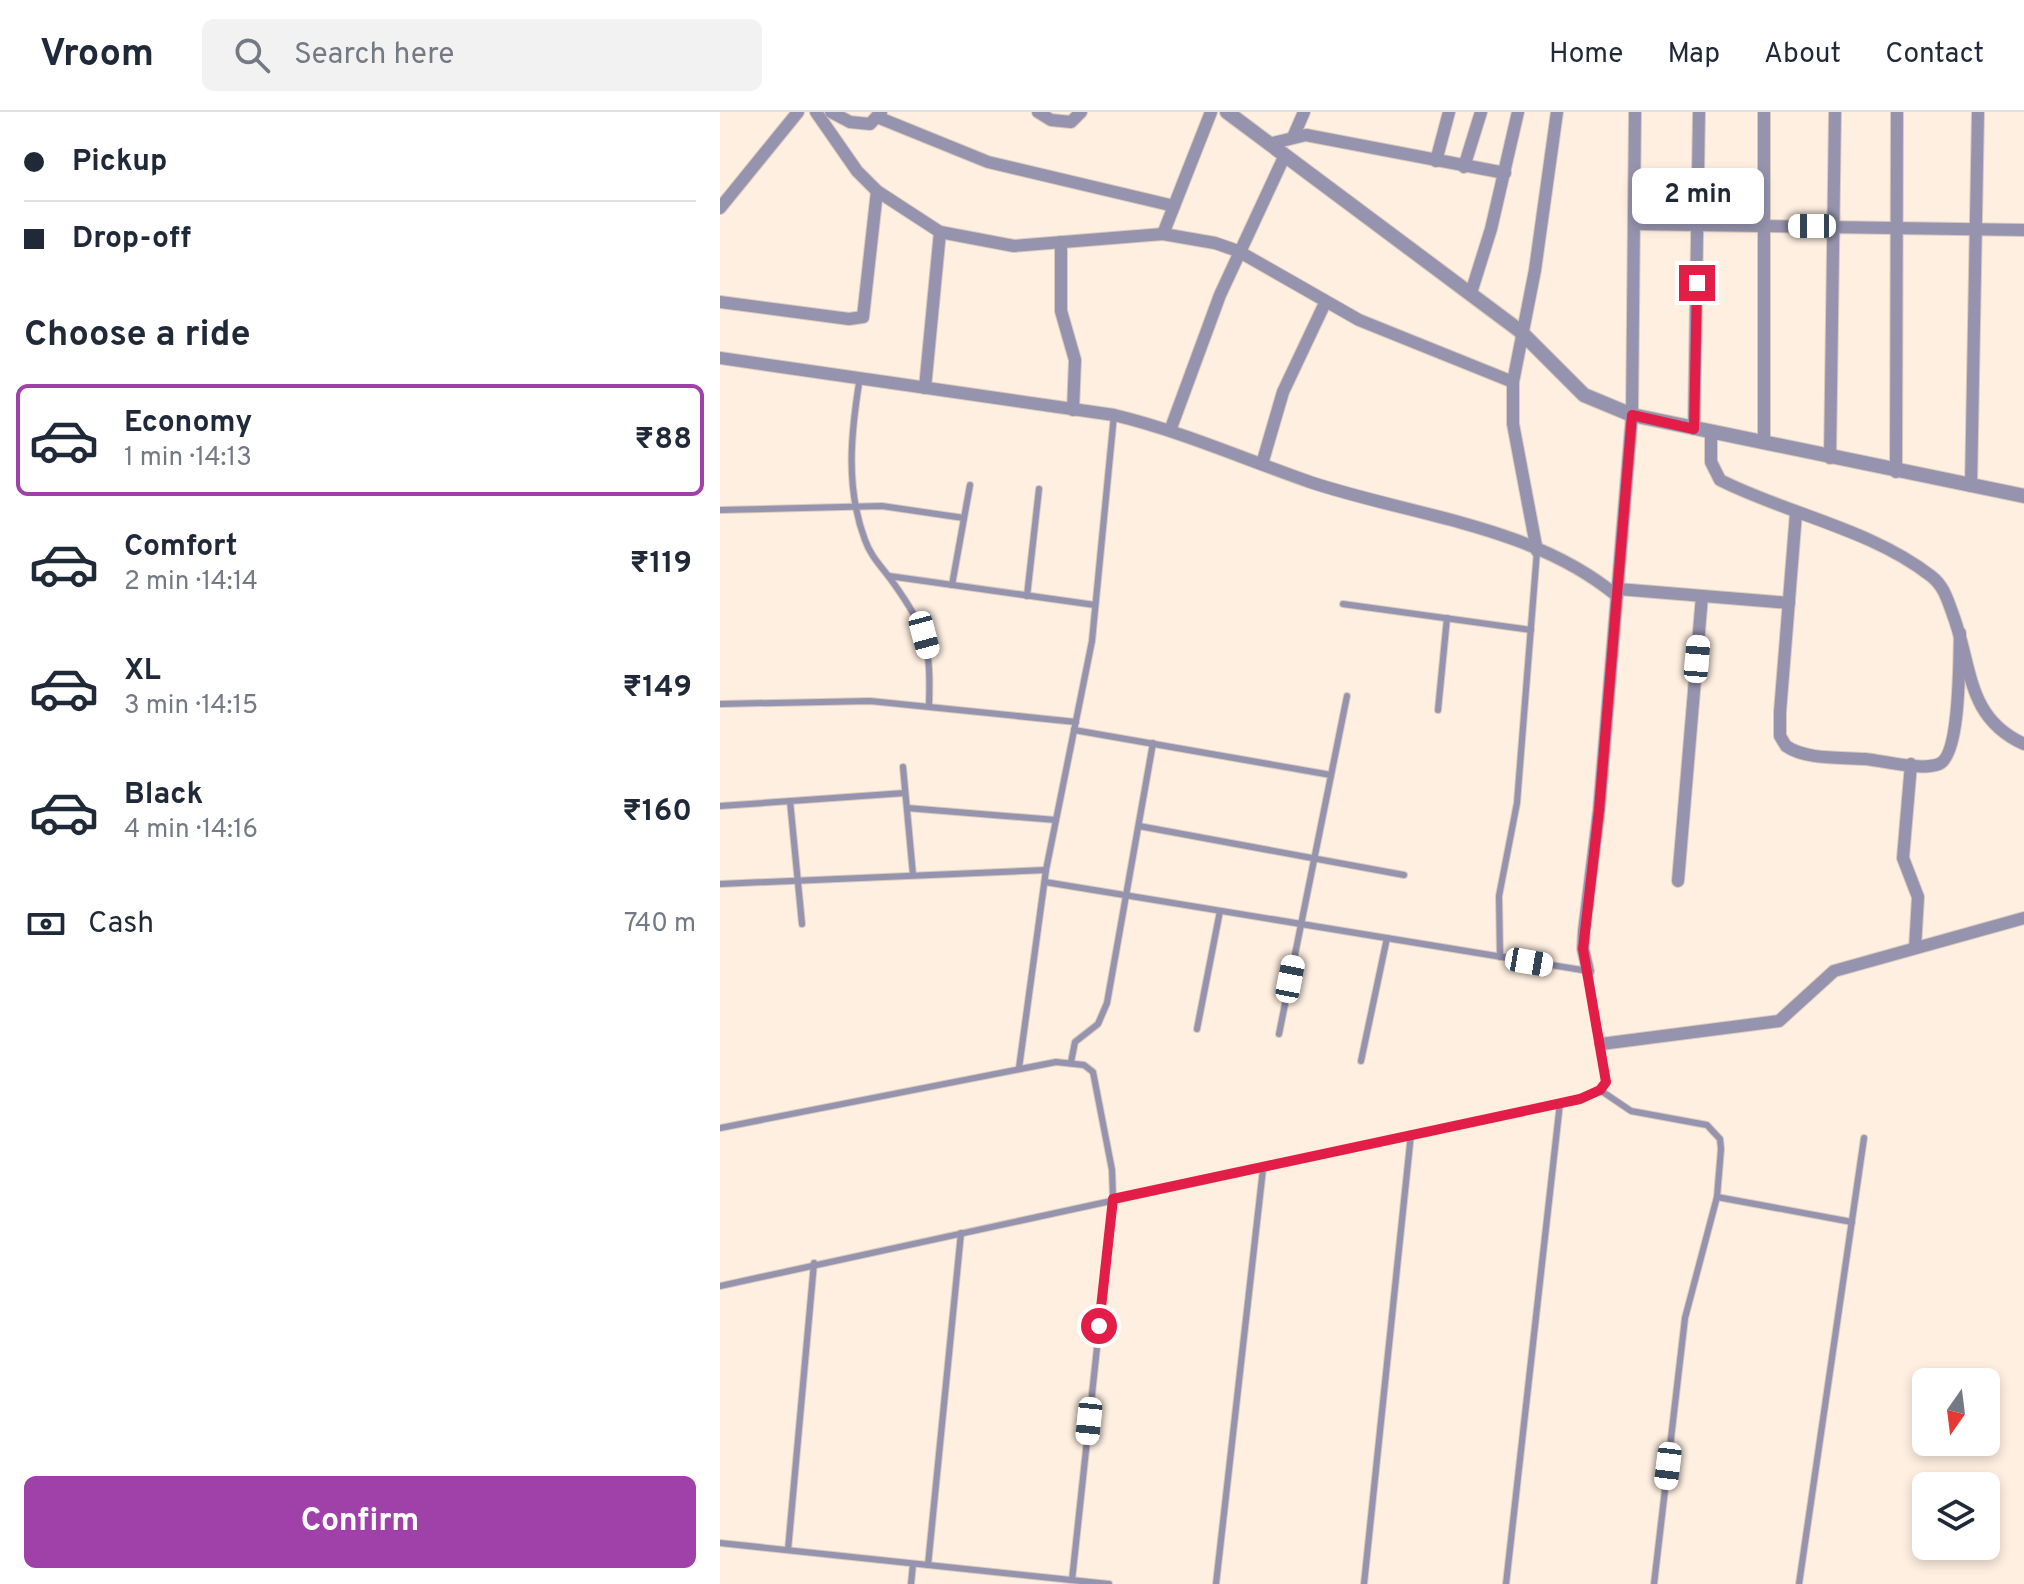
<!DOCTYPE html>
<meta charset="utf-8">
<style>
:root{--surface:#fff;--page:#f2f2f3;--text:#1f2937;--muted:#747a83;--line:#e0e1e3;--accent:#a041a9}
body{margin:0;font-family:Overpass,sans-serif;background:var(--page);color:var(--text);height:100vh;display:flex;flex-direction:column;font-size:30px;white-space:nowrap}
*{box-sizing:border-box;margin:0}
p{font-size:26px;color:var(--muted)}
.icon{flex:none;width:44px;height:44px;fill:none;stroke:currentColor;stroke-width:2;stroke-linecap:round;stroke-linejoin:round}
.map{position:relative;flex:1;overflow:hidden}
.drawer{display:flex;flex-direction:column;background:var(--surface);width:720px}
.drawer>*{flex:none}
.banner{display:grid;align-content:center;height:176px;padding:0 24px;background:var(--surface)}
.needle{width:52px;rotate:194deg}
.tools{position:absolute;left:1192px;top:1256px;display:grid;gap:16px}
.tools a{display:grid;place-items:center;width:88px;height:88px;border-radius:12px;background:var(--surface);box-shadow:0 4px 12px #0003;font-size:40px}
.end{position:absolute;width:36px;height:36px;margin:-18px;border:10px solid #e11d48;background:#fff;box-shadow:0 0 0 4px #fff}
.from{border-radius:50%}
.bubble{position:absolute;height:56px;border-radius:12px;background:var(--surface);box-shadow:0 4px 12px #0003;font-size:26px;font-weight:700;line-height:56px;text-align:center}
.car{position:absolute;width:24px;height:48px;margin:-24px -12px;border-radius:10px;box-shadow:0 0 6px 2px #0007;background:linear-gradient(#fff 24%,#345 0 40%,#fff 0 76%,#345 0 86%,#fff 0)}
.banner b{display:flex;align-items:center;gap:28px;height:76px;font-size:30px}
.banner b+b{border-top:2px solid var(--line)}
.banner i{width:20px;height:20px;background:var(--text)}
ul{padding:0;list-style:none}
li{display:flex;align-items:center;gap:24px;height:112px;margin:0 16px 12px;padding:0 8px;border:4px solid transparent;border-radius:12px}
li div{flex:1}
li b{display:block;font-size:30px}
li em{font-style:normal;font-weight:700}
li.selected{border-color:var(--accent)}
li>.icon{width:72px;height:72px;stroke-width:1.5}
h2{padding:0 24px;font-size:36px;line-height:96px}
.pay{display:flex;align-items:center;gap:20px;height:88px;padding:0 24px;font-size:30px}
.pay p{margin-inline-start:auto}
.action{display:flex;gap:16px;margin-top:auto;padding:16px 24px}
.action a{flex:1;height:92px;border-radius:12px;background:var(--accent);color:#fff;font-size:32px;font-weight:700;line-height:92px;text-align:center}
header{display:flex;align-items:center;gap:48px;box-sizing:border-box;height:112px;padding:0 40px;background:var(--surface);border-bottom:2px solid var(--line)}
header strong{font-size:38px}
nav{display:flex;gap:44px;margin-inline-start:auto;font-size:28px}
.search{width:560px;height:72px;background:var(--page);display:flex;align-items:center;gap:20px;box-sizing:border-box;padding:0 28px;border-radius:12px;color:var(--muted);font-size:30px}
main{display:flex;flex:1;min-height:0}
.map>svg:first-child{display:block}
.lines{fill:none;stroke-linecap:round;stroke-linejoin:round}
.service-casing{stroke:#d9cbbe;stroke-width:8}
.minor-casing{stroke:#d9cbbe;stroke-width:14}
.tertiary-casing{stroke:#d9cbbe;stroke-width:16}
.service{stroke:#9693ae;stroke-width:6}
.minor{stroke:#9693ae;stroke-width:12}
.tertiary{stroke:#9693ae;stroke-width:14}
.route{stroke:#e11d48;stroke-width:10}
</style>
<header>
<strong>Vroom</strong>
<div class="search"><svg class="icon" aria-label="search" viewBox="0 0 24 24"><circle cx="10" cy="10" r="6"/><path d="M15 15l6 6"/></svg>Search here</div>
<nav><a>Home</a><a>Map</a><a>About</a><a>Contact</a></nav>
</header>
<main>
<section class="drawer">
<div class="banner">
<b><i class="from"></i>Pickup</b>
<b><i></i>Drop-off</b>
</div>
<h2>Choose a ride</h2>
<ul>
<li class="selected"><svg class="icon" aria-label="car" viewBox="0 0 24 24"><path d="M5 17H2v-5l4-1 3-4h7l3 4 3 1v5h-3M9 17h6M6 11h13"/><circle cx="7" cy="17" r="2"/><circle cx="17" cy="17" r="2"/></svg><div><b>Economy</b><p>1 min · 14:13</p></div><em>₹88</em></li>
<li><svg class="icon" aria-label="car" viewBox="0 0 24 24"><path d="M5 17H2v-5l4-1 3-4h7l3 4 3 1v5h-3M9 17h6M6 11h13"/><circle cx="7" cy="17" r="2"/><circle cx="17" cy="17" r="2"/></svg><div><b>Comfort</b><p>2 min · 14:14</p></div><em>₹119</em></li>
<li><svg class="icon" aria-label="car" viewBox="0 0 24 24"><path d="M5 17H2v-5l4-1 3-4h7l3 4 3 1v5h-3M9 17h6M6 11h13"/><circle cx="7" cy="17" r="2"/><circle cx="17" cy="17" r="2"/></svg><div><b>XL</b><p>3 min · 14:15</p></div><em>₹149</em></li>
<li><svg class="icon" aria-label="car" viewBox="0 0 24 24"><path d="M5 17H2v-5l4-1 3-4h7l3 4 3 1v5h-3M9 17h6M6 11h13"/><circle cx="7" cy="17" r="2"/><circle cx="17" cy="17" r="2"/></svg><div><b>Black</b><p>4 min · 14:16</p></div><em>₹160</em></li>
</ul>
<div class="pay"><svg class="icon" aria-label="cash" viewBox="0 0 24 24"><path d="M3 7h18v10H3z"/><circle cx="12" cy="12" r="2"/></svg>Cash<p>740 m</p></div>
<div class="action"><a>Confirm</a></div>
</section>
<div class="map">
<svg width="1304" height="1472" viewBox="0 0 1304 1472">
<rect width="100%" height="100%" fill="#feefe1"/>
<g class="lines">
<defs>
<g id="service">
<path d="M140,265C131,320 125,375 145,428C151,445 162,455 172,469C207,518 211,535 209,594"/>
<polyline points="0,398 162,394 244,406"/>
<polyline points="169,464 375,493"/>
<polyline points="232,473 250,373"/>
<polyline points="307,484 319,377"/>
<polyline points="623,492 811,518"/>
<polyline points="0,592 150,589 356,610"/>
<polyline points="718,598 727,506"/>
<polyline points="354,618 611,663"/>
<polyline points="183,655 193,763"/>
<polyline points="70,689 82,812"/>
<polyline points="0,694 185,681"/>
<polyline points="187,696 336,708"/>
<polyline points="419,714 684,763"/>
<polyline points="0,772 326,758"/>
<polyline points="780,845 779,784 797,691 817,439"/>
<polyline points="477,917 500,799"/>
<polyline points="559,922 627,584"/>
<polyline points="641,949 667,826"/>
<polyline points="351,950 355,930 378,912 387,891 433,631"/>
<polyline points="299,956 326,758 372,529 394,303"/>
<polyline points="880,978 911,999 987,1013 1000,1027 1001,1037 997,1085 965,1206 934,1472"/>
<polyline points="0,1016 336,950 364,953 373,960 392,1058 393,1087 352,1468"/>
<polyline points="997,1085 1132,1110"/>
<polyline points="0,1174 860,987 880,978 886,970 868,859 325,770"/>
<polyline points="0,1431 389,1472"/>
<polyline points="68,1438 94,1151"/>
<polyline points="208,1453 241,1121"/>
<polyline points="191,1472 193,1452"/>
<polyline points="496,1472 543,1057"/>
<polyline points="644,1472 691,1022"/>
<polyline points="786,1472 840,991"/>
<polyline points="1079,1472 1144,1026"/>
</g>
<g id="minor">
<polyline points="96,0 137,59 157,79 220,120 294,134 443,122 495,131 518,139 639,208 793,270"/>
<polyline points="111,0 130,10 150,12 161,0"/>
<polyline points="318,0 331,8 351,10 361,0"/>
<polyline points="157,5 268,50 454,94"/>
<polyline points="574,23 584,0"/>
<polyline points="549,32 586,23 785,61"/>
<polyline points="716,49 729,0"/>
<polyline points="744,55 761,0"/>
<polyline points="0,96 78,0"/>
<polyline points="914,112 1304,118"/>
<polyline points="443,122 491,0"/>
<polyline points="341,130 341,199 355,248 353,298"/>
<polyline points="751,181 771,117 798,0"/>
<polyline points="0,190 129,207 143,205 157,79"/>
<path d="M0,246L394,303C461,319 524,347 590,370C692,404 812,413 897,484"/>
<polyline points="205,276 220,120"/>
<polyline points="451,316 500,183 565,43"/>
<polyline points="974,317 979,0"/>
<path d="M991,320V350L1000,368C1067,402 1151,417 1211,464C1223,473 1227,486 1232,500C1253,554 1245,605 1304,632"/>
<polyline points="1044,331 1044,0"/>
<polyline points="1110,346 1115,0"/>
<polyline points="542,352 563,280 605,191"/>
<polyline points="1176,360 1177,0"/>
<polyline points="1251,374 1258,0"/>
<path d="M1076,401L1060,600V624L1066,634C1086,648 1121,645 1145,647C1165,649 1200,659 1219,652C1241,643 1239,545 1240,521"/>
<polyline points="817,439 793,312 793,270 815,158 837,0"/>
<polyline points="898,477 1069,491"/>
<polyline points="1191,652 1183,746 1198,785 1195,836"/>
<polyline points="958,769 982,484"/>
<polyline points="868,859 863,837 864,819 879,698 912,303 915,0"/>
<polyline points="881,932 1059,909 1114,859 1304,806"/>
</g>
<polyline id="tertiary" points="507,0 800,219 864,283 912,303 1304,384"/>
</defs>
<use href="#service" class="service-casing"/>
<use href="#minor" class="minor-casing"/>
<use href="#tertiary" class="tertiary-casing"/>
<use href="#service" class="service"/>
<use href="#minor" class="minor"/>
<use href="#tertiary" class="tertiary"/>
</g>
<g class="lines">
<polyline class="route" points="379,1214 393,1087 860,987 880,978 886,970 863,837 879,698 912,303 974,317 977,171"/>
</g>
</svg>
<div class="tools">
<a><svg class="needle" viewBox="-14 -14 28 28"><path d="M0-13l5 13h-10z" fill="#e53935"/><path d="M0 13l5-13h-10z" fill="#747a83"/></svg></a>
<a><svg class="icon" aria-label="layers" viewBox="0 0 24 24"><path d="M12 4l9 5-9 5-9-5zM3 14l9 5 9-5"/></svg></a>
</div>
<i class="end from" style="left:379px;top:1214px"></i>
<i class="end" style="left:977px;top:171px"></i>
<div class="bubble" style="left:912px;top:56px;width:132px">2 min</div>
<i class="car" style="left:1092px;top:114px;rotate:270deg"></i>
<i class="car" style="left:204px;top:523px;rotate:165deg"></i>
<i class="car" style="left:977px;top:547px;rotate:5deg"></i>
<i class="car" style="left:809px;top:850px;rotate:100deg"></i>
<i class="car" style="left:570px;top:867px;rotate:11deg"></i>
<i class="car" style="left:369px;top:1309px;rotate:186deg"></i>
<i class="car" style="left:948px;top:1354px;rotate:187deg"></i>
</div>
</main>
